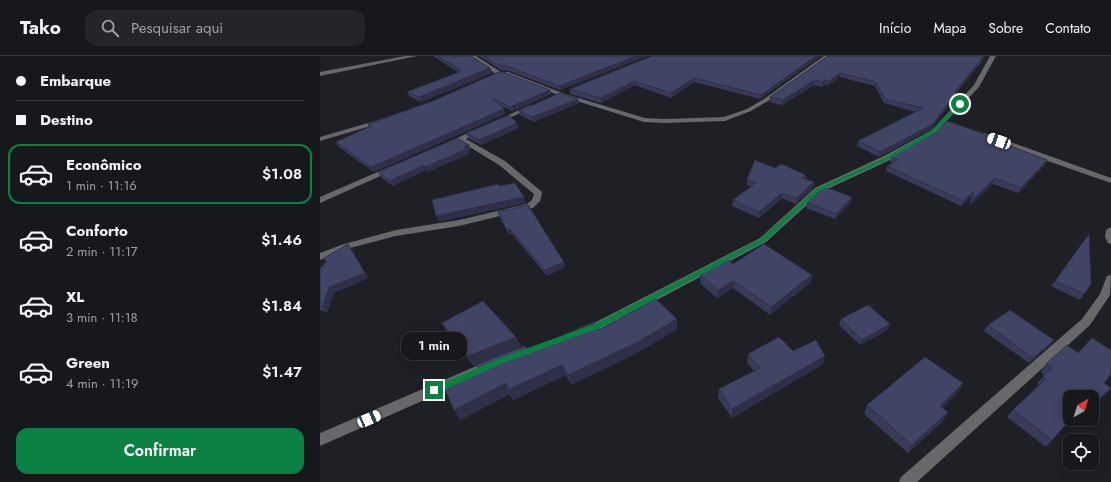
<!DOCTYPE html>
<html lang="pt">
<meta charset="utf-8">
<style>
:root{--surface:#17181c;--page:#242529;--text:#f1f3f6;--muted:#9ea0a3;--line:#36373b;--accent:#0b8043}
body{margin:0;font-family:Jost,sans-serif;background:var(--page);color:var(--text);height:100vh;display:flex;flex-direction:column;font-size:15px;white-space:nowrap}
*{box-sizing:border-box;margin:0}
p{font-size:13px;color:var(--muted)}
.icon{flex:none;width:22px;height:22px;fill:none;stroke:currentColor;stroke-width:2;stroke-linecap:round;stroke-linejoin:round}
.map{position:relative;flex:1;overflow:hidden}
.side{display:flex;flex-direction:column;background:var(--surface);width:320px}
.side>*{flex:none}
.hud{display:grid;align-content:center;height:88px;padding:0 16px;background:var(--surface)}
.needle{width:26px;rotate:39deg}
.tools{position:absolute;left:743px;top:334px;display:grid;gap:8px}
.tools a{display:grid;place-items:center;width:36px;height:36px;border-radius:8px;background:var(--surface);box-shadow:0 2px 10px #0003,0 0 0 1px var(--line);font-size:20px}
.end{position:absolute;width:18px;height:18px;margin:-9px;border:5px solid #0b8043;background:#fff;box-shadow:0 0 0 2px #fff}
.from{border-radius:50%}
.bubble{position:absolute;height:28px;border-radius:12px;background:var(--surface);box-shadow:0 2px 10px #0003,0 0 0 1px var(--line);font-size:13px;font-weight:600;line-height:28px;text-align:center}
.car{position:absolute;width:12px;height:24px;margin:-12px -6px;border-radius:5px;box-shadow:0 0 3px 1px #0007;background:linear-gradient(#fff 24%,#345 0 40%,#fff 0 76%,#345 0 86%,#fff 0)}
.hud b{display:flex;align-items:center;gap:14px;height:38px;font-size:15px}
.hud b+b{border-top:1px solid var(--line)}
.hud i{width:10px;height:10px;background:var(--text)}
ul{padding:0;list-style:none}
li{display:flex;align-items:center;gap:12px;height:60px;margin:0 8px 6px;padding:0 8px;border:2px solid transparent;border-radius:12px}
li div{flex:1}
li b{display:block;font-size:15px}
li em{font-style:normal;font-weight:600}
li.active{border-color:var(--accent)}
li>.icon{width:36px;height:36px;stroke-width:1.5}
.cta{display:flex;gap:8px;margin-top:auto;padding:8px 16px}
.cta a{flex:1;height:46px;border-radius:12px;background:var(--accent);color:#fff;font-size:16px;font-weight:600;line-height:46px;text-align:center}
header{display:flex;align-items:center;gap:24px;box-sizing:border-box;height:56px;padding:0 20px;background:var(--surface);border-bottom:1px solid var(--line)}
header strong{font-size:19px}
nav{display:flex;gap:22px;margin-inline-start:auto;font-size:14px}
.search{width:280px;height:36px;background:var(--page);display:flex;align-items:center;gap:10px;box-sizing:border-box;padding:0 14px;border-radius:12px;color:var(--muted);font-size:15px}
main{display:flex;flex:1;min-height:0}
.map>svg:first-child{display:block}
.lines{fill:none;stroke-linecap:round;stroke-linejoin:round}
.minor{fill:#66686a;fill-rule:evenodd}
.wall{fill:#373b57}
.shaded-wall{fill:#2d3047}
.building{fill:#404565;stroke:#2d3047}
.route{fill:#0b8043}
</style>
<header>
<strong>Tako</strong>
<div class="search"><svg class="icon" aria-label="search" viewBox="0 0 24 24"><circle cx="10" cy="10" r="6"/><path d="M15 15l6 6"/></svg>Pesquisar aqui</div>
<nav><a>Início</a><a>Mapa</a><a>Sobre</a><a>Contato</a></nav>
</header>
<main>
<section class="side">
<div class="hud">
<b><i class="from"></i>Embarque</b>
<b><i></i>Destino</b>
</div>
<ul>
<li class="active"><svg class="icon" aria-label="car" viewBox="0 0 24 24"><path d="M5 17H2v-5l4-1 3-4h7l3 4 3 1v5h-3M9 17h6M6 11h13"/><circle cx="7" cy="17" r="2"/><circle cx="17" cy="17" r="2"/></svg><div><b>Econômico</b><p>1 min · 11:16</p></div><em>$1.08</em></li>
<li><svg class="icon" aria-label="car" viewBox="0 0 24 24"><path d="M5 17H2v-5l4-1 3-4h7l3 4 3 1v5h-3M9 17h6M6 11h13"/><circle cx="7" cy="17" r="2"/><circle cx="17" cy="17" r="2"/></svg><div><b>Conforto</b><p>2 min · 11:17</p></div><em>$1.46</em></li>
<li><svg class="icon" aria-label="car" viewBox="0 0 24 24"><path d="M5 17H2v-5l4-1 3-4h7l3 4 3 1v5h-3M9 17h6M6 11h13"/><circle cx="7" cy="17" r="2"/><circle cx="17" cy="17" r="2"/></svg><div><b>XL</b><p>3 min · 11:18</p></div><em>$1.84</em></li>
<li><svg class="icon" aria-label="car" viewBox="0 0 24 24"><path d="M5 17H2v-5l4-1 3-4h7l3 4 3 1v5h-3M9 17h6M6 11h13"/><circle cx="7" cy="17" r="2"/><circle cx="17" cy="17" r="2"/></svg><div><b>Green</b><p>4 min · 11:19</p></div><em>$1.47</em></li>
</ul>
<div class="cta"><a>Confirmar</a></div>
</section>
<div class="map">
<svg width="791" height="426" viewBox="0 0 791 426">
<rect width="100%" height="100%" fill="#1f2025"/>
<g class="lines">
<g class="minor">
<polygon points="85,0 97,0 0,20 0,16"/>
<polygon points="149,0 156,0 181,16 188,16 245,38 325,62 345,63 404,61 427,53 444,43 504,0 511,0 448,45 431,55 405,65 345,67 324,66 241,40 186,19 171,21 171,19 176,18"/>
<polygon points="670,0 676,0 659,31 616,76 570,104 501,136 446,186 284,272 263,279 259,278 257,275 259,272 276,266 440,182 495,132 564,100 612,74 654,29"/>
<polygon points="210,49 215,50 181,66 176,65"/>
<polygon points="62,63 65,65 64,66 0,85 0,81"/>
<polygon points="159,72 163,74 161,75 146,83 185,105 221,135 222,137 220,145 213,152 139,170 76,180 30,192 0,204 0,197 24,188 76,174 139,164 207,148 212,144 214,138 179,109 140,85 128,90 124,88"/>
<polygon points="659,77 665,77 791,122 791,127 659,81"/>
<polygon points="69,111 72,111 76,113 0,147 0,141"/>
<polygon points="791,171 791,188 788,187 785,181 786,174"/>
<polygon points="791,219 790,239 770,269 597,426 579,426 581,421 762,263 780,238 787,220"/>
<polygon points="166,306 170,307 172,311 170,315 0,390 0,377"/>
</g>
</g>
<g class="wall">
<polygon points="113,0 151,0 170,12 172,17 101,46 89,40 87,36 138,16"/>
<polygon points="159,0 327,0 240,34 189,15 181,14"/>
<polygon points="501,0 440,43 374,26 351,42 315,29 281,47 250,38 250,33"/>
<polygon points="508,0 663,4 637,36 636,39 611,73 559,101 537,90 538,85 596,56 564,47 555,30 520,21 508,29 505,29 502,31 494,29 462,49 450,46 450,41"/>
<polygon points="230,34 231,38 192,55 179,49 185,58 54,116 19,91 16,86 49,71 48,68 113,45"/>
<polygon points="258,43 259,47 214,66 200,59 199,55"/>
<polygon points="199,72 161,89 148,82 146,77"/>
<polygon points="672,83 725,109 698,137 673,128 650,149 651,140 641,150 566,115 567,110 573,107 570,106 571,101"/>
<polygon points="151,94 148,95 149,98 107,116 106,114 73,130 61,121 58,116"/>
<polygon points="455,112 486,119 486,123 494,126 493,132 476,148 462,142 439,162 412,150 413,144 431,130 427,129 427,123"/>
<polygon points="532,141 531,146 515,163 486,152 487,146"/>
<polygon points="178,156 244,206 245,211 227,220 192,178 189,179 180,162"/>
<polygon points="31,193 48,222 14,237 7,256 0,254 0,213"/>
<polygon points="413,208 492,219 491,226 450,259 413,232 397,242 380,227 380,219"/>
<polygon points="735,225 764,238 760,244 731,230"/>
<polygon points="521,263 568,274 540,289 519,269"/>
<polygon points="122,267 196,281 201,291 209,294 279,274 357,273 317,297 251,329 246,319 193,344 190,338 140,364 159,314 156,309 168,304 154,310 128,278"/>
<polygon points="668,269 734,284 730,289 709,307 664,275"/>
<polygon points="473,295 503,308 412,362 398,342 399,333 434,315 427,307 428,298"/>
<polygon points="726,308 784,327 791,332 784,339 750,341 751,363 726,391 687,361 693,354 719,329 717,328 724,319 721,316"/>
<polygon points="638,336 622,352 623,365 588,397 544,358 547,349"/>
</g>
<g class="shaded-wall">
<polygon points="316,0 327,0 240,34 239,30"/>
<polygon points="496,0 501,0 440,43 441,39"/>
<polygon points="664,0 663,4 637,36 636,39 611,73 559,101 560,96 635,36"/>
<polygon points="170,12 172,17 101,46 99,41"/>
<polygon points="520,17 520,21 508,29 509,25"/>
<polygon points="374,22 374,26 351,42 351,37"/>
<polygon points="495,24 494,29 462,49 463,44"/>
<polygon points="505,24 505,29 502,31 502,26"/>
<polygon points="314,25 315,29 281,47 280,42"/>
<polygon points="230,34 231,38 192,55 190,51"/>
<polygon points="258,43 259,47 214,66 212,61"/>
<polygon points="184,53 185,58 54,116 51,111"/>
<polygon points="197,67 199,72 161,89 159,84"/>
<polygon points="149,89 151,94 148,95 149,98 107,116 106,114 73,130 70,125 104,109"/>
<polygon points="727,104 725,109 698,137 701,132"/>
<polygon points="675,122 673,128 650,149 652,144"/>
<polygon points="494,126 493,132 476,148 476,142"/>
<polygon points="654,135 651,140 641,150 643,145"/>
<polygon points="462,137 462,142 439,162 439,156"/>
<polygon points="204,141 206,147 119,166 116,160"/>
<polygon points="532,141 531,146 515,163 516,158"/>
<polygon points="190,173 192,178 189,179 187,174"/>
<polygon points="28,188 48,222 14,237 7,256 3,251 9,231"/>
<polygon points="244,206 245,211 227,220 225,214"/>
<polygon points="492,219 491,226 450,259 451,251"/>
<polygon points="413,225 413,232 397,242 398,234"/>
<polygon points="357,263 357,273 317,297 251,329 248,319"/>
<polygon points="570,268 568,274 540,289 542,284"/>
<polygon points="196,281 201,291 154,310 148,300"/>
<polygon points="734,284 730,289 709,307 713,302"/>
<polygon points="505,300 503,308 412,362 412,353"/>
<polygon points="242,309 246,319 193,344 190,338 140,364 134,354 186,327"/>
<polygon points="643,327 638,336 616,359 620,350"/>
<polygon points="628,356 623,365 588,397 592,389"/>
</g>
<g class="building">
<polygon points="118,0 151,0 170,12 99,41 87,36 142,15"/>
<polygon points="164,0 316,0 239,30 187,10 179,9"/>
<polygon points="332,0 496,0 441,39 374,22 351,37 314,25 280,42 250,33"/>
<polygon points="508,0 664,0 635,36 638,34 613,68 560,96 538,85 603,52 565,43 556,26 520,17 509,25 505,24 502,26 495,24 463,44 450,41"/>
<polygon points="179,16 183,16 230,34 190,51 172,42 184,53 51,111 16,86 51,70 48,68 113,45"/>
<polygon points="240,37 258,43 212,61 199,55"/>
<polygon points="189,59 197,67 159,84 146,77"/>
<polygon points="627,65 673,81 672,83 727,104 701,132 675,122 652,144 654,135 643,145 567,110 578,104 571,101 618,72"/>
<polygon points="137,82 149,89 144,91 147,93 105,111 104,109 70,125 58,116"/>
<polygon points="435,104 455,112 461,108 486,119 482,122 494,126 476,142 462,137 439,156 413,144 436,127 427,123"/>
<polygon points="195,127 204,141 116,160 112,144 178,128 179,130"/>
<polygon points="505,131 532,141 516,158 487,146"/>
<polygon points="208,149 244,206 225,214 190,173 187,174 178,156"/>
<polygon points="769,178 771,228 764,238 735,225"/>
<polygon points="28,188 45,217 9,231 3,251 0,250 0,213 6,206 4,202"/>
<polygon points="444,188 492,219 451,251 413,225 398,234 380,219 407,203 413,208"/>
<polygon points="336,243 357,263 316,287 248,319 242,309 188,334 186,327 134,354 124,331 160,314 156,309 180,299 205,290 209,294 274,266 279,274"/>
<polygon points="163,245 196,281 148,300 122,267"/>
<polygon points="548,249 570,268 542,284 521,263"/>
<polygon points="690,254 734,284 713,302 668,269"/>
<polygon points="459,281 473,295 496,284 505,300 412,353 399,333 440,312 428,298"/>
<polygon points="772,282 791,294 791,318 784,327 791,332 772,350 772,341 750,341 750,363 751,363 732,384 693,354 726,323 723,320 732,312 726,308 747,289 758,297"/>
<polygon points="605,301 643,327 620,350 628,356 592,389 547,349"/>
</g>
<polygon class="route" points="639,47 642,48 616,76 569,103 500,135 445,185 282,271 183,307 117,337 111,337 111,332 178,303 277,267 440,183 496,133 566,101 612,74"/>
</svg>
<div class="tools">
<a><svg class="needle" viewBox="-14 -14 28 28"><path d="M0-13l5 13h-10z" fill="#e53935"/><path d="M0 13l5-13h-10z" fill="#9ea0a3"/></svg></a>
<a><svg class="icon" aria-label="locate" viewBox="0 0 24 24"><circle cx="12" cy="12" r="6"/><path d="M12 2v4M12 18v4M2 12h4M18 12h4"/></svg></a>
</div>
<i class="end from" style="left:640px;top:48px"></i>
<i class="end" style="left:114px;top:334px"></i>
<div class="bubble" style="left:81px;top:276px;width:66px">1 min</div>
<i class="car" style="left:679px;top:85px;rotate:290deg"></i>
<i class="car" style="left:49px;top:363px;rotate:67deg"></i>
</div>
</main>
